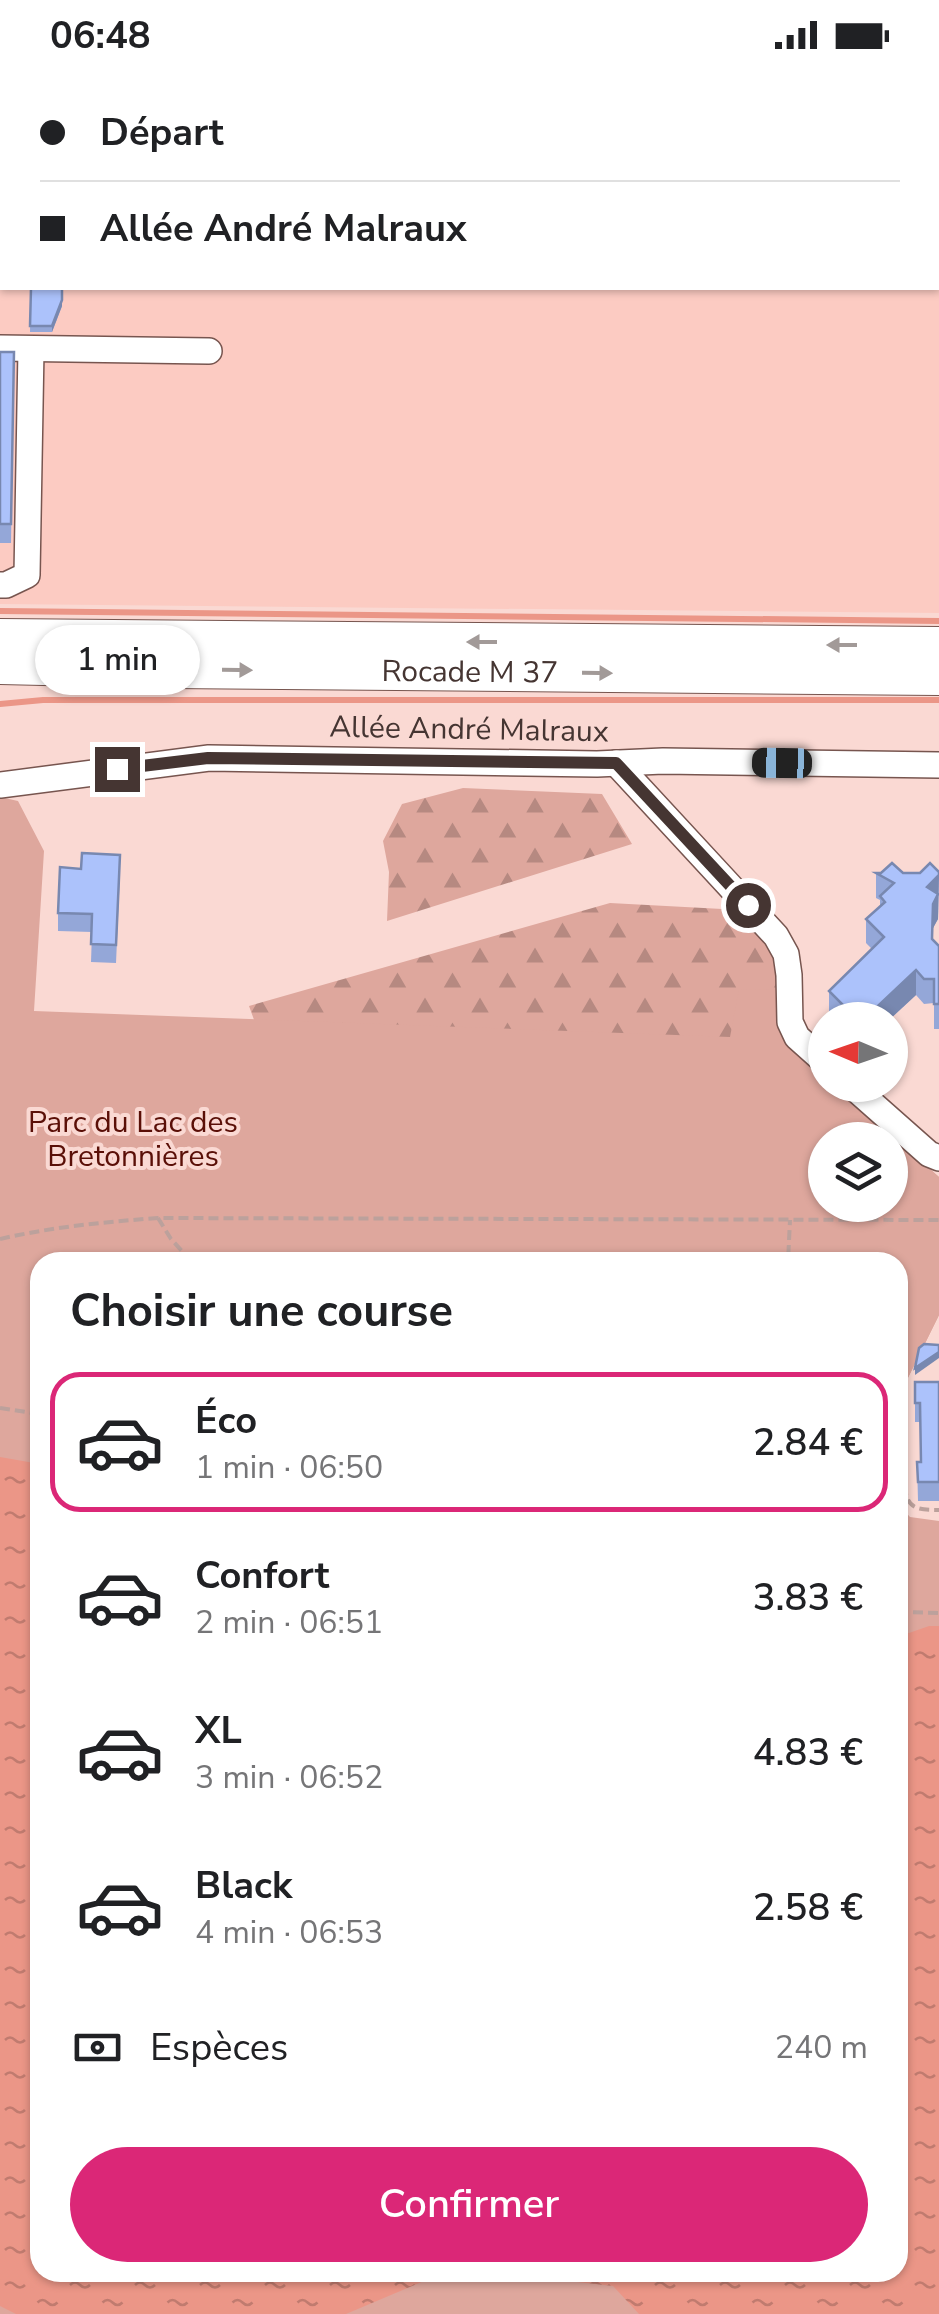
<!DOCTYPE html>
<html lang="fr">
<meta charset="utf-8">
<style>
:root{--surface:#fff;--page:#f6f6f6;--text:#202124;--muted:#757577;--line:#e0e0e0;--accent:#db2777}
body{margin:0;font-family:"Nunito Sans",sans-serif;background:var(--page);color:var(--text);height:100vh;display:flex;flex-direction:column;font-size:38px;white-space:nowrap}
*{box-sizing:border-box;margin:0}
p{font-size:32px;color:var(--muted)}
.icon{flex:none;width:55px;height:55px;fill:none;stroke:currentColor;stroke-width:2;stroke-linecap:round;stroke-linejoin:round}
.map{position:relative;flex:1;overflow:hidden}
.details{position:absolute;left:30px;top:1182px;width:878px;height:1030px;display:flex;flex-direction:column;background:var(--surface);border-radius:30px;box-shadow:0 2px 8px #0004}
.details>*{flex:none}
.top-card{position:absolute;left:0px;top:0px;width:940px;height:220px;box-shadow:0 2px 8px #0004;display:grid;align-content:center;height:220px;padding:0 40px;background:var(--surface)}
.needle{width:65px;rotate:272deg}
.tools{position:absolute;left:808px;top:932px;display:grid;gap:20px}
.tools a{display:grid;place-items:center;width:100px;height:100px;border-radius:50%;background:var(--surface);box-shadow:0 2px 8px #0004;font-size:50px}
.end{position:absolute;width:45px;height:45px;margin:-22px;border:12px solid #453532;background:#fff;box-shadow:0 0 0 5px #fff}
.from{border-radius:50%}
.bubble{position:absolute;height:70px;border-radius:35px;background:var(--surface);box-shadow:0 2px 8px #0004;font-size:32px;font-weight:600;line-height:70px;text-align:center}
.car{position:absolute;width:30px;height:60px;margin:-30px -15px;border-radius:12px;box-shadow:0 0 8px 2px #0007;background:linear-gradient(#222 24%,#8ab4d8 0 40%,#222 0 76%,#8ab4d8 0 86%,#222 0)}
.top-card b{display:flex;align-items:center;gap:35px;height:95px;font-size:38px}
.top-card b+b{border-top:2px solid var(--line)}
.top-card i{width:25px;height:25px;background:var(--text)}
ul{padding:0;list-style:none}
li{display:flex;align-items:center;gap:30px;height:140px;margin:0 20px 15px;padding:0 20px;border:5px solid transparent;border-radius:30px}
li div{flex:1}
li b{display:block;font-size:38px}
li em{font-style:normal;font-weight:600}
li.selected{border-color:var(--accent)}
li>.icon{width:90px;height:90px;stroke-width:1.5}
h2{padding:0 40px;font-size:45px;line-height:120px}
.pay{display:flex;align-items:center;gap:25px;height:110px;padding:0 40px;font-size:38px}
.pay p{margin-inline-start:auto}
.primary-button{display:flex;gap:20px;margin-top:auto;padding:20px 40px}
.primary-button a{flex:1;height:115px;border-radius:60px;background:var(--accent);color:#fff;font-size:40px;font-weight:600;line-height:115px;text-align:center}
.status{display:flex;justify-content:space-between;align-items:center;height:70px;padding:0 50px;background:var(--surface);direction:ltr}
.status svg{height:28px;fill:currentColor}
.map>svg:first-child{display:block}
.built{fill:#fccbc2;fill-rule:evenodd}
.forest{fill:url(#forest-firs);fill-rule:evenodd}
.park{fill:#dea79d;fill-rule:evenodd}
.water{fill:url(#water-ripples)}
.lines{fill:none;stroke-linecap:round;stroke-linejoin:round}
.stream{stroke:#eb9687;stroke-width:6}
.minor-casing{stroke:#77554f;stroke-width:28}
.highway-casing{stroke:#77554f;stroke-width:40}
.path{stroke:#bca19c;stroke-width:4;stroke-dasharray:10 5;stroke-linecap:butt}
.minor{stroke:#fff;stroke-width:25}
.highway{stroke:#fff;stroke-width:38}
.wall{fill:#94a7d8}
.shaded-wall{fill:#7888b0}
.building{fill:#acc2fb;stroke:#7888b0;stroke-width:2.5}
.oneway{fill:#a29a98}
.route{stroke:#453532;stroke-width:12}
.labels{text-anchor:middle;stroke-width:8;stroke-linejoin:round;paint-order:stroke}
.street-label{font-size:30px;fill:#453532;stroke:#fad9d3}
.park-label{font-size:30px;fill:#5a0f07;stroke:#fad9d3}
</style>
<div class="status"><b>06:48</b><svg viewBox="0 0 49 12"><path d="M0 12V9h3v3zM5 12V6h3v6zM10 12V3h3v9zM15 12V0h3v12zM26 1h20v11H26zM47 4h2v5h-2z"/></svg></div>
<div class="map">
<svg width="939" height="2244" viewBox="0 0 939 2244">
<defs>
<pattern id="forest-firs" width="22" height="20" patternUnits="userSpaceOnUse" patternTransform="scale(2.5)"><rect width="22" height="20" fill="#dea79d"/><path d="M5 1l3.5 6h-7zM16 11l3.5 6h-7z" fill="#b68981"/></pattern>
<pattern id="water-ripples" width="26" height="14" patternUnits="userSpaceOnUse" patternTransform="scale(2.5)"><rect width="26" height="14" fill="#eb9687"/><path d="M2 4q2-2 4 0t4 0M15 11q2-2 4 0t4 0" fill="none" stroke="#c07b6f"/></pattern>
</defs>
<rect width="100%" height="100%" fill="#fad9d3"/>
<path class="built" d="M0,0H939V543L0,534ZM2,2H938V218H2Z"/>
<g class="forest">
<polygon points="463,718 602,724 632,774 387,851 389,802 383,771 402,734"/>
<path d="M610,833L741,840L769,871L825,1015L939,1107V1245L898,1328V1192H342L249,936ZM825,1070H890V1135H825Z"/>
</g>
<path class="park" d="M0,727L18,731L44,781L34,941L730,967L739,919L780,920L825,1002V1015H839L939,1107V1245L898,1328V1192H40V2202H898V1384L900,1436L910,1447L939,1451V2244H0ZM825,1070H890V1135H825Z"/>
<g class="water">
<polygon points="0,1387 40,1394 40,2202 443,2203 346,2244 16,2244 0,2236"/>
<polygon points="929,1556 939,1556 939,2244 639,2244 613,2216 495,2203 898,2202 898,1558 909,1563"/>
</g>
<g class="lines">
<g class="stream">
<polyline points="0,541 939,551"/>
<polyline points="0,634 43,630 939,630"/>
</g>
<defs>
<g id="minor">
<polyline points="0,164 2,164"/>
<polyline points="0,278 209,281"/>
<polyline points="0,515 6,515 27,505 31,279"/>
<polyline points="616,693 776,866 786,884 789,905 790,952 797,967 825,992"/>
<polyline points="0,715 209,688 597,694 663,691 939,695"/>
<polyline points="851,1015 929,1084 939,1088"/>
</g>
<g id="highway">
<polyline points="0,568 939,576"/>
<path id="s1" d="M0,595L172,599L939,606"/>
</g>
</defs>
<use href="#minor" class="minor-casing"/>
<use href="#highway" class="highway-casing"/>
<g class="path">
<polyline points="158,1148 171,1169 192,1192"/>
<path d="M0,1169C52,1157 104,1152 158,1148L939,1150"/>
<polyline points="780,1192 788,1192 790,1150"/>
<polyline points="0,1338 40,1344"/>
<path d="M905,1415C906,1439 917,1440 939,1440"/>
<polyline points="898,1542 939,1543"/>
</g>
<use href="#minor" class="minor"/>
<use href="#highway" class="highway"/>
</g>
<g class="wall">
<polygon points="0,0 2,2 2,148 0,148"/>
<polygon points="31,218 62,236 52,262 30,262"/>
<polygon points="0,282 14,282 11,473 0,473"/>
<polygon points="939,802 938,849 933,858 933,870 939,876 939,959 934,959 934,933 924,934 916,925 889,950 833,950 829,946 829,921 872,879 866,873 866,849 880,837 880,830 876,828 876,803"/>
<polygon points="120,803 116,893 91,892 92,862 58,861 58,843"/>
<polygon points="915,1312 939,1312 939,1431 918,1431 917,1392 921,1392 920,1352 915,1352"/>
</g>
<g class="shaded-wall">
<polygon points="62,230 62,236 52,262 52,256"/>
<polygon points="939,805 938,849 933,858 927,817"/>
<polygon points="916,900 916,925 889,950 863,950"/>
<polygon points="939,1282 939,1288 915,1305 915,1298"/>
</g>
<g class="building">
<polygon points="0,0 191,0 191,2 2,2 2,123 0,123"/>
<polygon points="31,218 62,218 62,230 52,256 30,256"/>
<polygon points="0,282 14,282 11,454 0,454"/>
<polygon points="82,783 120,785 116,875 91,874 92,844 58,843 60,797 81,799"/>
<polygon points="892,793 903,803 920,803 930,793 939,802 939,805 927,817 938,824 933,834 932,869 939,876 939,934 934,934 934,909 924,909 916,900 863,950 846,950 837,941 843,935 829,921 884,867 866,849 885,832 880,826 894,813 876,803 881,803"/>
<polygon points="924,1274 939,1275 939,1282 915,1298 919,1278"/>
<polygon points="915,1312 939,1312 939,1412 918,1412 917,1392 921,1392 920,1333 915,1333"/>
</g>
<defs><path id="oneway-solid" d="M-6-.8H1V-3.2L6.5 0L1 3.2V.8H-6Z" transform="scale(2.5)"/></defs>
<g class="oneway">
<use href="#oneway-solid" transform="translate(482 572) rotate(-180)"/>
<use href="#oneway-solid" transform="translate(842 575) rotate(-180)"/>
<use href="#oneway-solid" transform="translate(237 600) rotate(1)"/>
<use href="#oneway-solid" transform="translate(597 603) rotate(1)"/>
</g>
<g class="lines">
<polyline class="route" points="117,699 208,688 616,693 748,835"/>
</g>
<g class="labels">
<g class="street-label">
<text dy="10" stroke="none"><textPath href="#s1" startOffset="470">Rocade M 37</textPath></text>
<text transform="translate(469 659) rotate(1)" y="10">Allée André Malraux</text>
</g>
<g class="park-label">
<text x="133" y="1062">Parc du Lac des<tspan x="133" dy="34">Bretonnières</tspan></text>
</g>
</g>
</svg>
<div class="tools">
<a><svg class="needle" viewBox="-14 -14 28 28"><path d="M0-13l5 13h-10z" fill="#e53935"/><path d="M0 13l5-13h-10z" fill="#757577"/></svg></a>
<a><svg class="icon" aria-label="layers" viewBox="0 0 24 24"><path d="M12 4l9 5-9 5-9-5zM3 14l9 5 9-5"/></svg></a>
</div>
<i class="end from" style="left:748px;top:835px"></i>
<i class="end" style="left:117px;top:699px"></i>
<div class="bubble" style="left:35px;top:555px;width:165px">1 min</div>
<i class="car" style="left:782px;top:693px;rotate:271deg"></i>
<div class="top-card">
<b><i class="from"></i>Départ</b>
<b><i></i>Allée André Malraux</b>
</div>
<section class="details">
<h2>Choisir une course</h2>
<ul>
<li class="selected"><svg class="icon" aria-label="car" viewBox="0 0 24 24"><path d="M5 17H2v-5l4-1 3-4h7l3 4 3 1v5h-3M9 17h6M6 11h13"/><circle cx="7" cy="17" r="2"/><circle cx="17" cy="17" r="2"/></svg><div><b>Éco</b><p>1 min · 06:50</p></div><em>2.84 €</em></li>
<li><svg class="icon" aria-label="car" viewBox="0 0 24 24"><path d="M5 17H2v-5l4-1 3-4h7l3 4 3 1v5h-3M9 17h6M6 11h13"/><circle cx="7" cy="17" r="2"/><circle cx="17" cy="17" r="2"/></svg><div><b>Confort</b><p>2 min · 06:51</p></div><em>3.83 €</em></li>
<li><svg class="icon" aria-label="car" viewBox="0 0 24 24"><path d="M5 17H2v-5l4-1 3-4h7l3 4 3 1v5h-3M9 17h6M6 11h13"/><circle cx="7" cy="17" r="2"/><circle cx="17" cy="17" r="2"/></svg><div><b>XL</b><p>3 min · 06:52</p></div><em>4.83 €</em></li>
<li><svg class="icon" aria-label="car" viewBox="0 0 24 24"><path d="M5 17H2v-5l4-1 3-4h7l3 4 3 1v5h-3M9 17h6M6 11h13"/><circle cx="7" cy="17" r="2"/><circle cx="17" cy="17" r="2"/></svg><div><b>Black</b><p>4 min · 06:53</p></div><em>2.58 €</em></li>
</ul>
<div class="pay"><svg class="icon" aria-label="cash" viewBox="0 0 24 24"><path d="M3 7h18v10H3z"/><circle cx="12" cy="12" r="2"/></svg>Espèces<p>240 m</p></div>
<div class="primary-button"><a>Confirmer</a></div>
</section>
</div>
